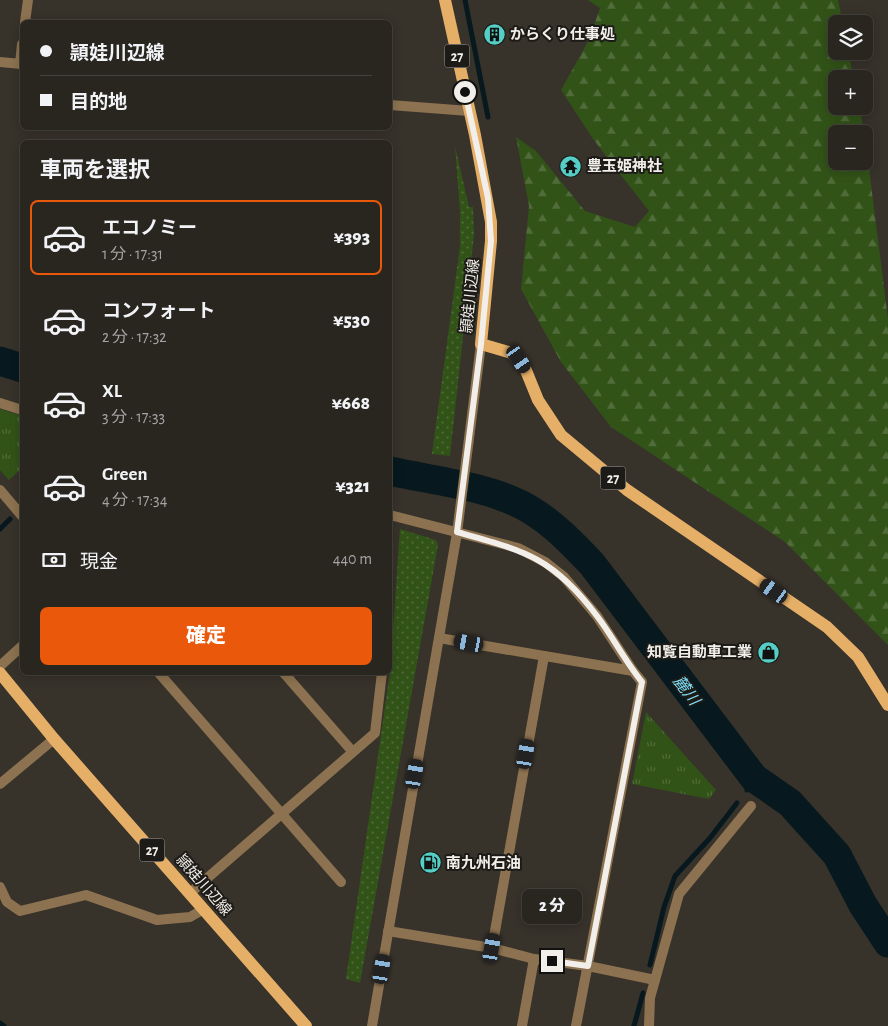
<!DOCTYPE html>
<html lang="ja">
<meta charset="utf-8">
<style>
:root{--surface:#292620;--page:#312e29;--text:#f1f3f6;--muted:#a5a5a5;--line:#45433e;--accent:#ea580c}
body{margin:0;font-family:"Alegreya Sans","Noto Sans JP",sans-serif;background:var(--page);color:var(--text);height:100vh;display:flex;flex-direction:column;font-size:19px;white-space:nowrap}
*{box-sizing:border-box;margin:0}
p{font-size:16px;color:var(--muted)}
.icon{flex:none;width:28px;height:28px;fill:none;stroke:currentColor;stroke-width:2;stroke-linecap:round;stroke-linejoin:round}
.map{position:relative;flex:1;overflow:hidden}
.panel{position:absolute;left:20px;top:140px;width:372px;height:535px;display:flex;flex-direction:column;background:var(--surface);border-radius:8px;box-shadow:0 2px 12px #0003,0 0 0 1px var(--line)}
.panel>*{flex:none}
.guide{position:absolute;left:20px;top:20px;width:372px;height:110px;border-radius:8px;box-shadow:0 2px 12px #0003,0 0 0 1px var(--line);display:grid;align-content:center;height:110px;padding:0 20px;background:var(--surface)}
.controls{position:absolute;left:828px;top:15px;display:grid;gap:10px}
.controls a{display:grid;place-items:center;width:45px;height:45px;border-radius:8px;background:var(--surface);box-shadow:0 2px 12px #0003,0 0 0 1px var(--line);font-size:25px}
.end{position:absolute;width:22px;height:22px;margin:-11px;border:6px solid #f2efea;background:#111;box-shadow:0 0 0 2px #111}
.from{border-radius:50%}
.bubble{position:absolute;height:35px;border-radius:8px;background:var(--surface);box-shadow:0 2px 12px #0003,0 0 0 1px var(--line);font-size:16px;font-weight:800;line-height:35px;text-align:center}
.car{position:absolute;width:15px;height:30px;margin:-15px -8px;border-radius:6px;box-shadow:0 0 4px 1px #0007;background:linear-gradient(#222 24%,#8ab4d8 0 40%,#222 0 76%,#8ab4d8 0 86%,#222 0)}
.guide b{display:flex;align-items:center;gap:18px;height:48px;font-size:19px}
.guide b+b{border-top:1px solid var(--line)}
.guide i{width:12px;height:12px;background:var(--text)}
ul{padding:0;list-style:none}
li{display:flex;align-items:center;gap:15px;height:75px;margin:0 10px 8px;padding:0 10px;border:2px solid transparent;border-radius:8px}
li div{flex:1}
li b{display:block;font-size:19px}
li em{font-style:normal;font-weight:800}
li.active{border-color:var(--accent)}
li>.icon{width:45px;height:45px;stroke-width:1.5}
h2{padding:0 20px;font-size:22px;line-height:60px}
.pay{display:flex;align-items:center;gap:12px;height:55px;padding:0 20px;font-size:19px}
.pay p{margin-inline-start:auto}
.cta{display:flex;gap:10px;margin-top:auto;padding:10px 20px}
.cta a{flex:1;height:58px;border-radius:8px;background:var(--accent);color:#fff;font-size:20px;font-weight:800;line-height:58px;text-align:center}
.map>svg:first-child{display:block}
.grass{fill:url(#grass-dots)}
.forest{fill:url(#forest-firs);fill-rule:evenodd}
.park{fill:url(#park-tufts)}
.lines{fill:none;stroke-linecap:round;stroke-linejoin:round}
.stream{stroke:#07191e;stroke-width:5}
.river{stroke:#07191e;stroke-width:29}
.minor{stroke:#8c7250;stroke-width:10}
.tertiary{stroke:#8c7250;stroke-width:10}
.primary{stroke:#e6af67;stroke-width:12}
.route{stroke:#f2efea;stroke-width:6}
.labels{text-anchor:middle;stroke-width:4;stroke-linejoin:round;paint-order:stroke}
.shield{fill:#1d1b17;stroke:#b2afab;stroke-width:1}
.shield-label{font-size:14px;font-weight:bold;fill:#f2efea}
.poi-label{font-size:15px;font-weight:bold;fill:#f2efea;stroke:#1d1b17;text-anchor:start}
.street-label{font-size:15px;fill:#f2efea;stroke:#1d1b17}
.water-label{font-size:16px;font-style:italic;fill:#7edcf5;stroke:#1d1b17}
</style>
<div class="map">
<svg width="888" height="1026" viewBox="0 0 888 1026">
<defs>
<pattern id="grass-dots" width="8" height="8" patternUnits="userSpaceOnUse" patternTransform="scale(1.25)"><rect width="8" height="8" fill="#325318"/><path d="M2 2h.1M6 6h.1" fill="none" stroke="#506c3a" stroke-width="1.8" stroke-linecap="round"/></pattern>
<pattern id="forest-firs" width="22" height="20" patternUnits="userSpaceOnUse" patternTransform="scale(1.25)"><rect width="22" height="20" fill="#325318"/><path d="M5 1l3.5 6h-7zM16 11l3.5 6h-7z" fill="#506c3a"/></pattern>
<pattern id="park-tufts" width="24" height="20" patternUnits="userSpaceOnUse" patternTransform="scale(1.25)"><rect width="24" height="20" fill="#325318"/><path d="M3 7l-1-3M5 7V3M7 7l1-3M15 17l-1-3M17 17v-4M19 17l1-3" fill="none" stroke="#506c3a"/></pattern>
</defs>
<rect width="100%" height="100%" fill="#37322a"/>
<g class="grass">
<polygon points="455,146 469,207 473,207 474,235 450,456 432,454 460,246 460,212"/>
<polygon points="400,529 436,540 438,545 360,983 346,979 390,672"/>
</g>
<path class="forest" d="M588,0H838L843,24H836V51H848L854,79H836V106H859L865,137L888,319V645L785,542L611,427L561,362L521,289L529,206L516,137L536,151L585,211L635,227L649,211L593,139L561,90L589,40L600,8ZM836,134H864V161H836Z"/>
<g class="park">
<polygon points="0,409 22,416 22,468 9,480 0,470"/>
<polygon points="646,712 716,790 709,799 632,784"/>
</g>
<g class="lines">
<g class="stream">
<polyline points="465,0 488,117"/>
<polyline points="0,529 10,519"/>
<polyline points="747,790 754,778"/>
<polyline points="650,965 664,907 675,876 710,838 737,803"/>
<polyline points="0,1023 4,1026"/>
<polyline points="634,1026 643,993"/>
</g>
<g class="river">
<polyline points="0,361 22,368"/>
<path d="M390,471C434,481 490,486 529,509C553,523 573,544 592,564L754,778L790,803L837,855L863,905L888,943"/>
</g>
<g class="minor">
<polyline points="25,22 28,0"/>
<polyline points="20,64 22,44"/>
<polyline points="0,403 22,410"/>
<polyline points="0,490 22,516"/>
<polyline points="390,515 518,548 545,562 564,577 597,616 633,671"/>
<polyline points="439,638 633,671 642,682 576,1026"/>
<polyline points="0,666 22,646"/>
<polyline points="158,672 341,882"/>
<polyline points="283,672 352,751"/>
<polyline points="0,784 54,739"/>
<polyline points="0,887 7,902 20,911 86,895 157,920 190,917 204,909"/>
<polyline points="190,893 375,733 382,672"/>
<polyline points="388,931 492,948 534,959 588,966 655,980 650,998 649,1026"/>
<polyline points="492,948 544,656"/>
<polyline points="655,980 679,894 751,806"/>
<polyline points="522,1026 534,959"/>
</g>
<g class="tertiary">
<polyline points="0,62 22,64"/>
<polyline points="390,105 469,111"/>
<polyline points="372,1026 457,533 481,344"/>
</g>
<g class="primary">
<polyline points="445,0 475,135 491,222 491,241 481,344 512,353 525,368 538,400 561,435 627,490 827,627 858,657 888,705"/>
<polyline points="0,673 54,739 306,1026"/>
</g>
</g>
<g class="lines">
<path class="route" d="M465,92L488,198L491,241L481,344L457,532C525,551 553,557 597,616C613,637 625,661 642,682L588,966L552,961"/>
</g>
<defs>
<symbol id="building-disc" viewBox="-11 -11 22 22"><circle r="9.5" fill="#55cec5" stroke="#1d1b17"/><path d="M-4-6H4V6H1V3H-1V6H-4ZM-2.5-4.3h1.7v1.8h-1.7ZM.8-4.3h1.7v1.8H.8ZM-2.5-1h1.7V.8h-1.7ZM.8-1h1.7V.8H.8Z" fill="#111"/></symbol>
<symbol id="temple-disc" viewBox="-11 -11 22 22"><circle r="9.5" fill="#55cec5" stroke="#1d1b17"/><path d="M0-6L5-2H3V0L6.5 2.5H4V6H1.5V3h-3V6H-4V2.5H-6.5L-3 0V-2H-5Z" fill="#111"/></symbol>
<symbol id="shop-disc" viewBox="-11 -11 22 22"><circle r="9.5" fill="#55cec5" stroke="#1d1b17"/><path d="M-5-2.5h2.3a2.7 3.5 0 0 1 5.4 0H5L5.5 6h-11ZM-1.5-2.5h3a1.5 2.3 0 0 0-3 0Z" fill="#111"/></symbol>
<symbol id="fuel-disc" viewBox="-11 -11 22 22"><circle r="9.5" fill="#55cec5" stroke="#1d1b17"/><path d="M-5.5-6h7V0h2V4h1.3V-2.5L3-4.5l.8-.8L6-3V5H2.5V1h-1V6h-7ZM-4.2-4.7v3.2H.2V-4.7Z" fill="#111"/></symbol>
</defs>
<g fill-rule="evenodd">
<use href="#building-disc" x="482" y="22" width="25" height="25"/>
<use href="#temple-disc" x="558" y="154" width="25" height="25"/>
<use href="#shop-disc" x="756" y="640" width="25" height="25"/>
<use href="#fuel-disc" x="418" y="850" width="25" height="25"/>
</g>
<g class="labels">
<g class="shield">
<rect x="444.5" y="44.5" width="25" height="23" rx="4"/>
<rect x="600.5" y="466.5" width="25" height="23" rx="4"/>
<rect x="139.5" y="838.5" width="25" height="23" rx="4"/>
</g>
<g class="shield-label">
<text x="457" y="61">27</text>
<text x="613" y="483">27</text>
<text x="152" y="855">27</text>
</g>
<g class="poi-label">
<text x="510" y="39">からくり仕事処</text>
<text x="587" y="171">豊玉姫神社</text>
<text x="752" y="657" text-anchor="end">知覧自動車工業</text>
<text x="446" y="868">南九州石油</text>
</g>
<g class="street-label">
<text transform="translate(470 296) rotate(-84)" y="5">頴娃川辺線</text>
<text transform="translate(204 885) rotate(49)" y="5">頴娃川辺線</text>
</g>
<g class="water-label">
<text transform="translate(687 690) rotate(53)" y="6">麓川</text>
</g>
</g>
</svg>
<div class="controls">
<a><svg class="icon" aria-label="layers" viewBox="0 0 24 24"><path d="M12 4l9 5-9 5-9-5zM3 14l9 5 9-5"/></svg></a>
<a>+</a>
<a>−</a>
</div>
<i class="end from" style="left:465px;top:92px"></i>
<i class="end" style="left:552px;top:961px"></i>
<div class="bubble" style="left:522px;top:889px;width:60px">2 分</div>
<i class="car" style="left:519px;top:359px;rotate:145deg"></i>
<i class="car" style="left:774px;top:591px;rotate:305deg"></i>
<i class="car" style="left:469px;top:643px;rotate:280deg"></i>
<i class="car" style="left:526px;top:754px;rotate:10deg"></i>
<i class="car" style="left:415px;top:774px;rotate:10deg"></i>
<i class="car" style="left:492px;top:948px;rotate:10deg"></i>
<i class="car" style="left:382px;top:969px;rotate:10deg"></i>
<div class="guide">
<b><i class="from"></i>頴娃川辺線</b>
<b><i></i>目的地</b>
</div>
<section class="panel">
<h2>車両を選択</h2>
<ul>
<li class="active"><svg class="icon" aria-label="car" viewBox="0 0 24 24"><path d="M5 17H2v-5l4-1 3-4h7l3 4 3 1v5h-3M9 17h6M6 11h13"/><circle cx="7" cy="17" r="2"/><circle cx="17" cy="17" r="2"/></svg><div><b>エコノミー</b><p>1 分 · 17:31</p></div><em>¥393</em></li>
<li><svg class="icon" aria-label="car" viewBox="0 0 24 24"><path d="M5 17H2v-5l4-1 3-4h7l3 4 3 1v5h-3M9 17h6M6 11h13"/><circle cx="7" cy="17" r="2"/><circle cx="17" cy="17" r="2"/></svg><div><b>コンフォート</b><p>2 分 · 17:32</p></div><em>¥530</em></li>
<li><svg class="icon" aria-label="car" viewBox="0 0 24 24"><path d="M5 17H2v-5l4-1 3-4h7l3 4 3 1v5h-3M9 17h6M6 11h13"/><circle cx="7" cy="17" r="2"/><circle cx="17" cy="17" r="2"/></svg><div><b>XL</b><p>3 分 · 17:33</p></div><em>¥668</em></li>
<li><svg class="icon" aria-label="car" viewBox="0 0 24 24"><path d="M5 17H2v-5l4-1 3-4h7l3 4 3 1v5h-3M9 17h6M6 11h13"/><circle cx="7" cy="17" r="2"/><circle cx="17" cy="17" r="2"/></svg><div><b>Green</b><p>4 分 · 17:34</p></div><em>¥321</em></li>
</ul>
<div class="pay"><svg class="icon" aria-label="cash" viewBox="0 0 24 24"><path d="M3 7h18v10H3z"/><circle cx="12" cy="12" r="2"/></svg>現金<p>440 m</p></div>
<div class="cta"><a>確定</a></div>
</section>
</div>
